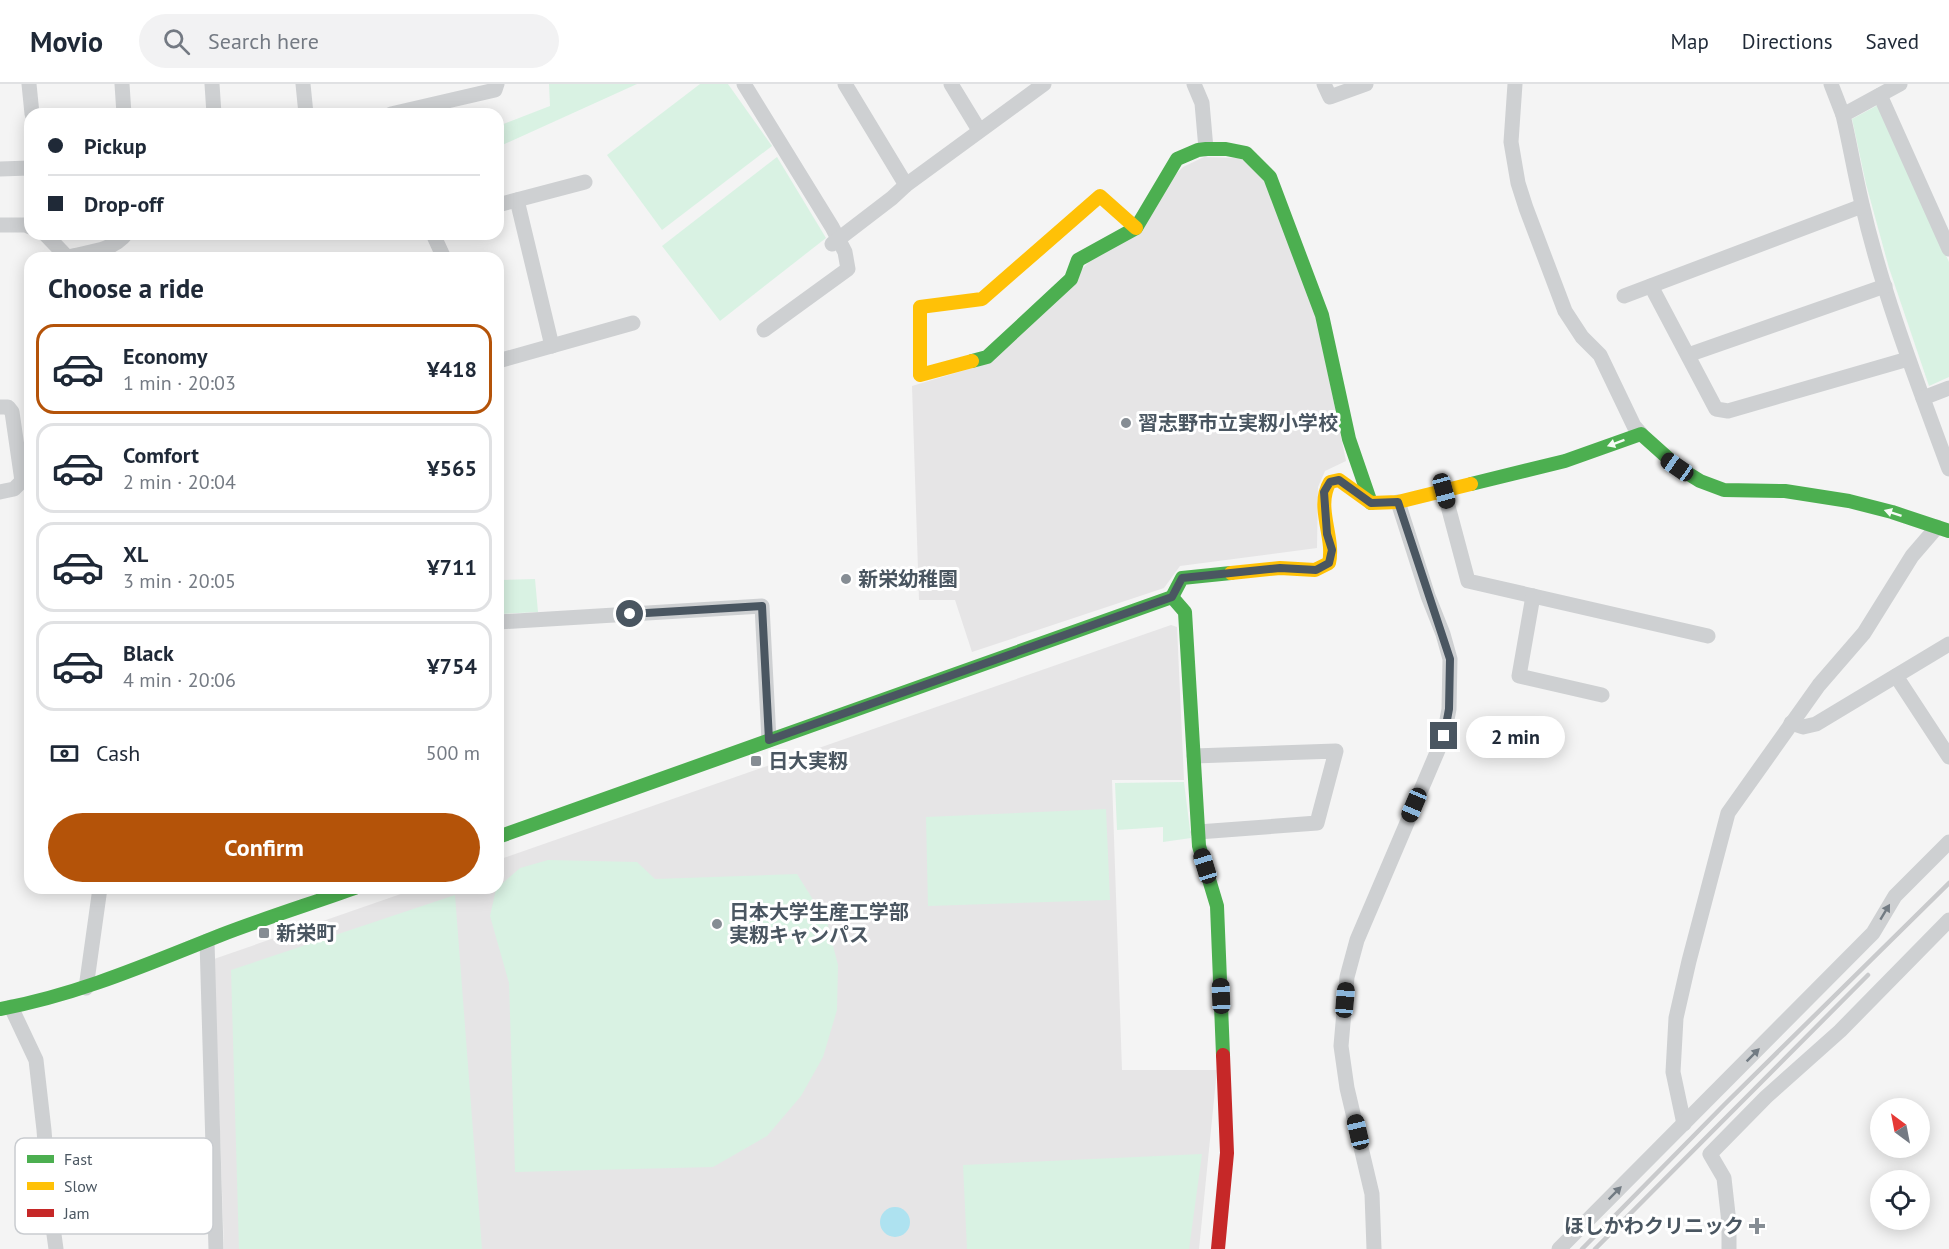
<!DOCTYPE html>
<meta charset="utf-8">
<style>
:root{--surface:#fff;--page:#f2f2f3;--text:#1f2937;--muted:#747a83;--line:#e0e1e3;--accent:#b45309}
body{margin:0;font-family:"PT Sans","Noto Sans JP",sans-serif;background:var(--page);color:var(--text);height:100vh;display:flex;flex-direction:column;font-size:22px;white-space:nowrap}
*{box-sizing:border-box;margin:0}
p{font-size:20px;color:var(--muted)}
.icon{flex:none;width:33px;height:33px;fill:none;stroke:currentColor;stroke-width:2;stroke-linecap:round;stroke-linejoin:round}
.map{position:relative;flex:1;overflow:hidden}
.drawer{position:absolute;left:24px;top:168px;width:480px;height:642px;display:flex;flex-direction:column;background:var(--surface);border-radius:18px;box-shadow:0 3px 15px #0003}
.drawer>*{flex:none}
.banner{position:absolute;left:24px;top:24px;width:480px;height:132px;border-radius:18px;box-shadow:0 3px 15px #0003;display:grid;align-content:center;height:132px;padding:0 24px;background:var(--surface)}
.needle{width:39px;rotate:328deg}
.buttons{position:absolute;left:1870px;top:1014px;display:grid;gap:12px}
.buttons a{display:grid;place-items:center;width:60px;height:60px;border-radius:50%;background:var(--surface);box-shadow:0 3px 15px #0003;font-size:30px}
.end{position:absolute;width:27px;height:27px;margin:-14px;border:8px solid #4a5661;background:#fff;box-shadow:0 0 0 3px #fff}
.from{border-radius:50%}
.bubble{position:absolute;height:42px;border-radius:21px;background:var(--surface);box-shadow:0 3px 15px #0003;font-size:20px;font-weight:600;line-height:42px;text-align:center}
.car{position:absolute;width:18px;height:36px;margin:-18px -9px;border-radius:8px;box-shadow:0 0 4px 2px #0007;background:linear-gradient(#222 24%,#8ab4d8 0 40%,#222 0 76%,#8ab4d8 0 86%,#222 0)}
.banner b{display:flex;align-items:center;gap:21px;height:57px;font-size:22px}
.banner b+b{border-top:2px solid var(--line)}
.banner i{width:15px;height:15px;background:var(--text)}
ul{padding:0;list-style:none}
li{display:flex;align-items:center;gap:18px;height:90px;margin:0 12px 9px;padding:0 12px;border:3px solid var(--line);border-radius:18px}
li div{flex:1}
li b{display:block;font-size:22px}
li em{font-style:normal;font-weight:600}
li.selected{border-color:var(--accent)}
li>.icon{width:54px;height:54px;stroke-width:1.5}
h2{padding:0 24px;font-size:27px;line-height:72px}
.pay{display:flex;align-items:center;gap:15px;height:66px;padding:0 24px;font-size:22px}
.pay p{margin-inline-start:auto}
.primary-button{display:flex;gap:12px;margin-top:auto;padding:12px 24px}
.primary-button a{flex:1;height:69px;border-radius:36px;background:var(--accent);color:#fff;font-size:24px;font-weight:600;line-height:69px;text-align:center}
header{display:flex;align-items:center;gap:36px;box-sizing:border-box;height:84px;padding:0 30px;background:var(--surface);border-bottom:2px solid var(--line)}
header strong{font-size:28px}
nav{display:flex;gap:33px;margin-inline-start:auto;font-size:21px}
.search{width:420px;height:54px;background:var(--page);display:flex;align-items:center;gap:15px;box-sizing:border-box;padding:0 21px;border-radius:33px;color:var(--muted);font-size:22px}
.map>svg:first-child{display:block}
.education{fill:#e6e5e6}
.green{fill:#d9f2e3}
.water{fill:#aee2f0}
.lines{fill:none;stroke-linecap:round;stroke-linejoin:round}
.street{stroke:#ced0d2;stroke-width:15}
.fast{stroke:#4caf50;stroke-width:14}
.slow{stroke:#ffc107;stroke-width:14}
.jam{stroke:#c62828;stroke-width:14}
.rail{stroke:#c9cacc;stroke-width:4.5}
.oneway{fill:#f6fbf6}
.oneway2{fill:#727b83}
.route{stroke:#4a5661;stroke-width:8}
.poi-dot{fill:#868d94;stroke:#fff;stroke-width:2}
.labels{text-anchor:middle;stroke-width:6;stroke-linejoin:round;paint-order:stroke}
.poi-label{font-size:20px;font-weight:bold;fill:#4a5661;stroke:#fff;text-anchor:start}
.key{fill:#fff;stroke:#c9ccd0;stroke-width:1.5}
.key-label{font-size:16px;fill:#4a5661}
</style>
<header>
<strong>Movio</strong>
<div class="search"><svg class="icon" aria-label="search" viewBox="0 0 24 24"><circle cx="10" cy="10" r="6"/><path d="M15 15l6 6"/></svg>Search here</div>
<nav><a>Map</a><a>Directions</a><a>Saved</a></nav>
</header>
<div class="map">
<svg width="1949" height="1165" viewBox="0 0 1949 1165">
<rect width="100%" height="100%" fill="#f4f4f4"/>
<g class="education">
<polygon points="1204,73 1241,74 1266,98 1316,232 1346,377 1325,387 1318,403 1317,464 1180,482 1164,504 972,568 955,516 919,516 912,302 989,279 1183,83"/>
<polygon points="1171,541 1177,543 1184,696 1112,696 1122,986 1217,986 1199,1165 224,1165 214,875 418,804 498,804 498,776"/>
</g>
<g class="green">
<polygon points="549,0 637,0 498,63 498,42 550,22"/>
<polygon points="700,0 728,0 772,62 662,146 607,71"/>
<polygon points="1878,21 1949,178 1949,293 1929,302 1889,184 1866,100 1852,35"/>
<polygon points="777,73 826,154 720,237 662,162"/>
<polygon points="535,495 538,528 498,530 499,496"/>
<polygon points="1184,698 1191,754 1163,758 1163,743 1117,746 1115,699"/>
<polygon points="1106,725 1110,816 928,822 926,733"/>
<polygon points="548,776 637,778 655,795 797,790 827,838 838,881 837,926 823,973 801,1012 767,1052 713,1083 515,1088 509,899 490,832 496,805 520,784"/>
<polygon points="455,811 482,1165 239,1165 231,886"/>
<polygon points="1202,1070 1189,1165 967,1165 963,1081"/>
</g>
<circle class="water" cx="895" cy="1138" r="15"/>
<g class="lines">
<g class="street">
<polyline points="29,0 32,30"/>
<polyline points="122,0 124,30"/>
<polyline points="212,0 214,30"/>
<polyline points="303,0 306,30"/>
<polyline points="744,0 832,143 845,168 848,185 764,246"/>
<polyline points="845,0 906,101"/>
<polyline points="951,0 979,46"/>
<polyline points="1194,0 1202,19 1206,65"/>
<polyline points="1324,0 1330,13 1366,0"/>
<polyline points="1515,0 1511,58 1518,99 1526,124 1565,227 1582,253 1600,271 1634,342 1641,350"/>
<polyline points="1831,0 1843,31"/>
<path d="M1900,0L1843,31C1850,61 1855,91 1862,120C1883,211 1917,298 1949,385"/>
<polyline points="1880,11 1949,165"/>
<polyline points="391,30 495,6 497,0"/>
<polyline points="0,85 30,84"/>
<polyline points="517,116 552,262"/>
<polyline points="498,121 585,98"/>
<polyline points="0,141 26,141 30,143"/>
<polyline points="45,150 68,174"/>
<polyline points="433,150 444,174"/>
<polyline points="832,160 892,114 906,101 1044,0"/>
<path d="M68,173C87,168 113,167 126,150"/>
<polyline points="1651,202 1716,325 1728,327 1908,275"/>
<polyline points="1624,212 1862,122"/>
<polyline points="1688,271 1885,202"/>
<polyline points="498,277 633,239"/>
<polyline points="1923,314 1949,304"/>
<polyline points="0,323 8,323 12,328 22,397 14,405 0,408"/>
<polyline points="1444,407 1468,497 1708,552"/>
<polyline points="1533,512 1519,592 1602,611"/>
<polyline points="498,538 762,522 769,656"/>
<polyline points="1896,592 1949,673"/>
<polyline points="1791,639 1803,643 1816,640 1949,560"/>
<polyline points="1194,672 1336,667 1317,739 1198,748"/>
<polyline points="207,857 216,1165"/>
<polyline points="86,904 100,804"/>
<polyline points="11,923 36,976 44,1046 49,1114 56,1165"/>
<polyline points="1684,1040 1673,988 1676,934 1689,877 1728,729 1819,601 1864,549 1912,472 1937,443"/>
<polyline points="1374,1165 1372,1110 1347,1004 1341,962 1347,893 1357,856 1444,652 1449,625 1450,575 1443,550 1428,512 1398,418"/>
<polyline points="1559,1165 1873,849 1895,812 1949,758"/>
<polyline points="1729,1165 1729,1139 1724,1094 1710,1070 1766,1013 1840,947 1949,836"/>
</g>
<g class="fast">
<polyline points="972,277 987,273 1071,195 1078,176 1136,144 1177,75 1198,66 1206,65 1226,65 1246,69 1270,93 1322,231 1349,355 1371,419"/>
<polyline points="1471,400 1565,377 1641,350 1679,384 1700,397 1724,406 1785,407 1849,417 1892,428 1949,447"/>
<polyline points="1172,513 1185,528 1199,762 1217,822 1223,971"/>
<polyline points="498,753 1172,513 1182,494 1231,489"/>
<path d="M0,925C77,911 148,880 221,851C265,834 310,820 355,804"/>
</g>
<g class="slow">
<polyline points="972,277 920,291 920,223 982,215 1100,112 1136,144"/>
<path d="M1231,489L1280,484L1315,486L1329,479C1335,453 1315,423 1330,398L1339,396L1371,419L1398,418L1471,400"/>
</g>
<polyline class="jam" points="1218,1165 1227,1069 1223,971"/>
<g class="rail">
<polyline points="1582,1165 1725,1020 1949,799"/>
<polyline points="1595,1165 1868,891"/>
</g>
</g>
<defs><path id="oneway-solid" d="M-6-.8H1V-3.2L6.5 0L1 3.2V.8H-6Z" transform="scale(1.5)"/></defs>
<g class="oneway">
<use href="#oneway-solid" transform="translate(1616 359) rotate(160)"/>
<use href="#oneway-solid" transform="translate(1893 429) rotate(-162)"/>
</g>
<g class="oneway2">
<use href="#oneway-solid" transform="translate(1885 828) rotate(-59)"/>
<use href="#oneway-solid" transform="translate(1753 971) rotate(-45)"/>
<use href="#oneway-solid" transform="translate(1615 1109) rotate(-45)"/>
</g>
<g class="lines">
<polyline class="route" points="630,530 762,522 769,656 1172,513 1182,494 1280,484 1316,486 1329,479 1332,466 1327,450 1324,408 1330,398 1339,396 1371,419 1398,418 1450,575 1449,625 1444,652"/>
</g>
<g class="poi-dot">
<circle cx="1126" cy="339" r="6"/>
<circle cx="846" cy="495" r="6"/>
<rect x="750" y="671" width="12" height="12" rx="3"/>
<circle cx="717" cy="840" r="6"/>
<rect x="258" y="843" width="12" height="12" rx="3"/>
<path d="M1754 1133h6v6h6v6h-6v6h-6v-6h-6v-6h6z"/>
</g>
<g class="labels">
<g class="poi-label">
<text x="1138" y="346">習志野市立実籾小学校</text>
<text x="858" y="502">新栄幼稚園</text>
<text x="768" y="684">日大実籾</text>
<text x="729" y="835">日本大学生産工学部<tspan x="729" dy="23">実籾キャンパス</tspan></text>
<text x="276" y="856">新栄町</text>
<text x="1744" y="1149" text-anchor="end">ほしかわクリニック</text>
</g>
</g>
<rect x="15" y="1054" width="198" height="96" rx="9" class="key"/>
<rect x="27" y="1071" width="27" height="8" fill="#4caf50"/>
<rect x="27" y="1098" width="27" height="8" fill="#ffc107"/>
<rect x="27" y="1125" width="27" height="8" fill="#c62828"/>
<g class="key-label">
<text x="64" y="1081">Fast</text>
<text x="64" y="1108">Slow</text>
<text x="64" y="1135">Jam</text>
</g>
</svg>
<div class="buttons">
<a><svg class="needle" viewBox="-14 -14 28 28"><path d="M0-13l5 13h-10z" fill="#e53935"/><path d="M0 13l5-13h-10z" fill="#747a83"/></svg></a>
<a><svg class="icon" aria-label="locate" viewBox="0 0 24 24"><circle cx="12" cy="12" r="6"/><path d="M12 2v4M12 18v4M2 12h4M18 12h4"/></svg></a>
</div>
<i class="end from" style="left:630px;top:530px"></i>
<i class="end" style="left:1444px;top:652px"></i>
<div class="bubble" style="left:1466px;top:632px;width:99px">2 min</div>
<i class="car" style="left:1677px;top:383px;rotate:305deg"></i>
<i class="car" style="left:1444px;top:407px;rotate:165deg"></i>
<i class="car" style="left:1414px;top:721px;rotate:203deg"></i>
<i class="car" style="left:1205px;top:782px;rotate:343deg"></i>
<i class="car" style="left:1221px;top:912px;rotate:358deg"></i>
<i class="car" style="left:1345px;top:916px;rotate:5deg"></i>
<i class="car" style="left:1358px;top:1048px;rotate:347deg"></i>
<div class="banner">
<b><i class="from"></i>Pickup</b>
<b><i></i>Drop-off</b>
</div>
<section class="drawer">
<h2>Choose a ride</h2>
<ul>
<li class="selected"><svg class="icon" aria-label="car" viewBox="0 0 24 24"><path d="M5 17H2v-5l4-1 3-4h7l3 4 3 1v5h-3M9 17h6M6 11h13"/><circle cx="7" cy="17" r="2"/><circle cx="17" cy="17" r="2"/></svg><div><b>Economy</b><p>1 min · 20:03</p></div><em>¥418</em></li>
<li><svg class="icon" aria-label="car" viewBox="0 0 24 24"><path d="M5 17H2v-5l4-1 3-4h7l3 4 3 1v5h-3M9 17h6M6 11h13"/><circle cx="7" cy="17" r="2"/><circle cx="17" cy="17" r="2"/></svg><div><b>Comfort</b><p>2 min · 20:04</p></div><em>¥565</em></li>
<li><svg class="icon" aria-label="car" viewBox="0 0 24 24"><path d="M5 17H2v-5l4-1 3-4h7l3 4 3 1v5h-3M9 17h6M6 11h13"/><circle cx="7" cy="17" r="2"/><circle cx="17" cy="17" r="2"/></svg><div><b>XL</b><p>3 min · 20:05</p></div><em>¥711</em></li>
<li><svg class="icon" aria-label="car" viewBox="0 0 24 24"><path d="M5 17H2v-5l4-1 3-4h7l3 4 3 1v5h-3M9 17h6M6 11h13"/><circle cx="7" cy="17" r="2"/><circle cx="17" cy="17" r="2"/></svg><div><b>Black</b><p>4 min · 20:06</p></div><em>¥754</em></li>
</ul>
<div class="pay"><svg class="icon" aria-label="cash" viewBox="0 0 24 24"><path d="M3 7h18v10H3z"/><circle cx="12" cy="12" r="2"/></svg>Cash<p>500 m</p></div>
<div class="primary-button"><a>Confirm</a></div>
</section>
</div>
